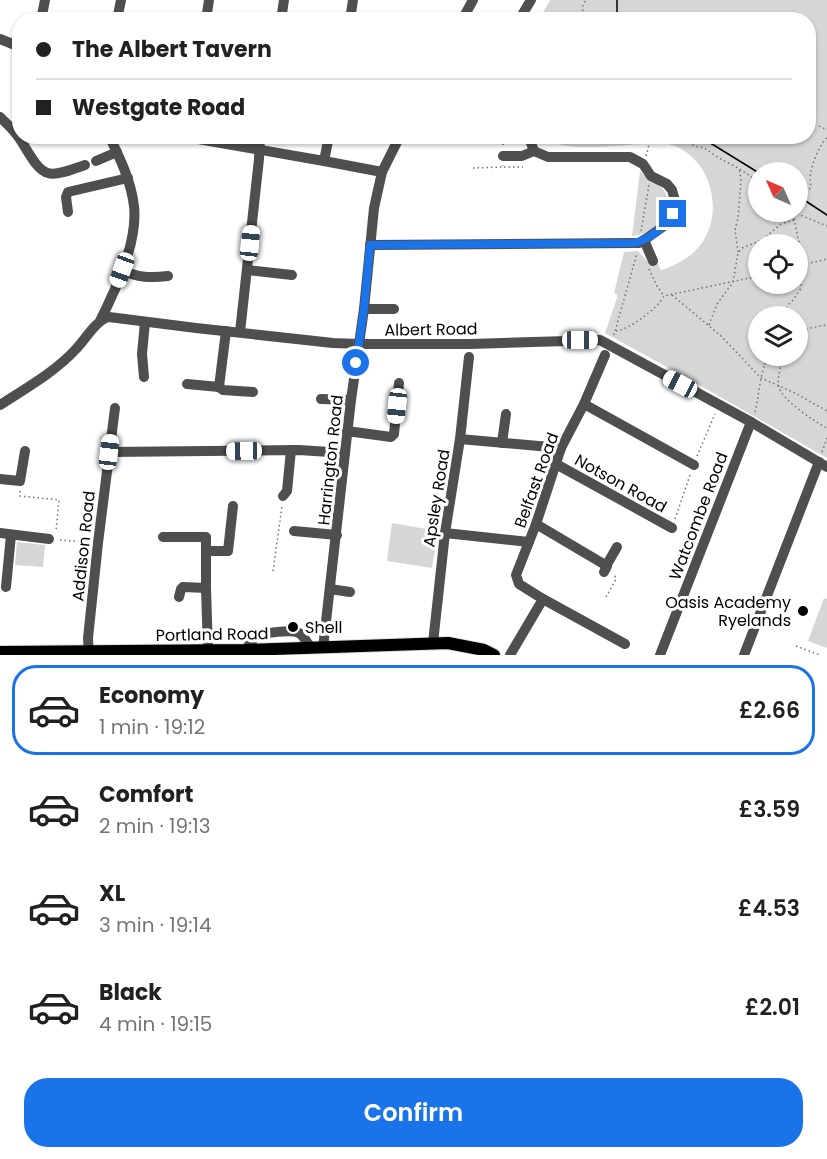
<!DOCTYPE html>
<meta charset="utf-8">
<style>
:root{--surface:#fff;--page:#f2f2f2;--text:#202124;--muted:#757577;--line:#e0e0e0;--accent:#1a73e8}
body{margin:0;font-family:Poppins,sans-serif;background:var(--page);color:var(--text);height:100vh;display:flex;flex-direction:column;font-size:22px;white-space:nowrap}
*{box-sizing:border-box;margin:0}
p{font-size:20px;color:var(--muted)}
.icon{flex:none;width:33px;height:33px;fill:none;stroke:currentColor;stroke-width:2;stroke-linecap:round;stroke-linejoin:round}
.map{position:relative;height:655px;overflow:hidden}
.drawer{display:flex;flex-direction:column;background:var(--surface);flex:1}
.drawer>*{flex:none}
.hud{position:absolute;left:12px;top:12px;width:804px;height:132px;border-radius:24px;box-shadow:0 2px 4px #0004;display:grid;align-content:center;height:132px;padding:0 24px;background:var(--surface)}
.needle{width:39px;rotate:315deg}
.fabs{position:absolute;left:748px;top:162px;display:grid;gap:12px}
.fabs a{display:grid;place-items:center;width:60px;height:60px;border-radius:50%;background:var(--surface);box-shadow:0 2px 4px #0004;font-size:30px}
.end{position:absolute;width:27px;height:27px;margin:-14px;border:8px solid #1a73e8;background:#fff;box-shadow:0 0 0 3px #fff}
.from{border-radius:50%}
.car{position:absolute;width:18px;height:36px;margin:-18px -9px;border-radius:8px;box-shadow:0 0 4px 2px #0007;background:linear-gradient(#fff 24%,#345 0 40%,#fff 0 76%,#345 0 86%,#fff 0)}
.hud b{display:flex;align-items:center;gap:21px;height:57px;font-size:22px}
.hud b+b{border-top:2px solid var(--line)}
.hud i{width:15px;height:15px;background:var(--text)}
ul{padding:10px 0 0;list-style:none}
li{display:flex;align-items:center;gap:18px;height:90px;margin:0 12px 9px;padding:0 12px;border:3px solid transparent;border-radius:24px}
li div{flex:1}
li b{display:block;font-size:22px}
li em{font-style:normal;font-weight:600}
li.active{border-color:var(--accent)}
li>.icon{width:54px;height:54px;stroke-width:1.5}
.action{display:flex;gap:12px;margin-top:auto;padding:12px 24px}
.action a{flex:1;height:69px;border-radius:24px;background:var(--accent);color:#fff;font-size:24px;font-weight:600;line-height:69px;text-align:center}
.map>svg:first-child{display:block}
.green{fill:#d6d6d6;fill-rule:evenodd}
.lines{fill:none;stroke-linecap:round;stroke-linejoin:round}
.major-casing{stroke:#dbdbdb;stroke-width:14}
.path{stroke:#717171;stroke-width:1.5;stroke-dasharray:1.5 3;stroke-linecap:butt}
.minor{stroke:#4f4f4f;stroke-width:10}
.major{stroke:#000;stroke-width:12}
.tram{stroke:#000;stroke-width:1.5}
.route{stroke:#1a73e8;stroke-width:8}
.poi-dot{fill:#000;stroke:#fff;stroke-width:2}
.labels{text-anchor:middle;stroke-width:6;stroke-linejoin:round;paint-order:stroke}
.street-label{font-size:16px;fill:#000;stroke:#fff}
.poi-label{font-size:16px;fill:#000;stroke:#fff;text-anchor:end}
</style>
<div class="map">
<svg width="827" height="655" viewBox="0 0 827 655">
<rect width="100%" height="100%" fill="#fff"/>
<g class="green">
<path d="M550,0H827V458L694,382L605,333L617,298V294L614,293L624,252L638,251L648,262L656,259L661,270C674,266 686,260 696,250C729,216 711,151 664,143C633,142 566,156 543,137L808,136V20H539ZM759,172H798V212H759ZM759,244H798V284H759ZM759,316H798V356H759Z"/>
<path d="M640,171C647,179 652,180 660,186C665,190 667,197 670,203C664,223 653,234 632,236Z"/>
<polygon points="392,523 438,531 432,568 387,561"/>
<polygon points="17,542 45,545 43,567 15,565"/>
<polygon points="824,598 827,599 827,648 808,641"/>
</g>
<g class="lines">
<defs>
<polyline id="major" points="0,652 245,650 448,643 484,650 494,655"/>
</defs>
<use href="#major" class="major-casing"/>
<g class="path">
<polyline points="582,20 583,5 586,0"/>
<polyline points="819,126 827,130"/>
<polyline points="682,136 694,146 704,148 719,158 738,168 759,182"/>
<polyline points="503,145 503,143 520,143"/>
<polyline points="646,156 648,149 650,136"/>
<polyline points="504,167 523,167"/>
<polyline points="473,168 503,167 503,165"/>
<path d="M798,198L804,188L809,190L811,186C807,173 818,147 827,137"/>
<polyline points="793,212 827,226"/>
<polyline points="641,231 649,185"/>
<polyline points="738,252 735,230 738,218 741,180 739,168"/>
<polyline points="798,266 827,259"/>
<polyline points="649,269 657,286 664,296"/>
<polyline points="672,295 721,336 761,378 795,393 827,411"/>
<polyline points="782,316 789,304 793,300 800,290 805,271 805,264 798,239 793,212"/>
<polyline points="709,325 717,304 733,282 738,253 742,248 762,240 781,224 794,220"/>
<path d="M616,331C629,330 658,308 664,296L759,276"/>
<polyline points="798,333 810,328 827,325"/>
<polyline points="614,335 637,253"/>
<path d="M781,363C780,371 777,379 779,387C782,400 815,422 827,428"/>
<path d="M764,364L767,363C773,364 776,366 781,363L785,356"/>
<path d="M755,412C760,393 759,373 769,356"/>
<polyline points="822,452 827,438"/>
<polyline points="697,456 715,414"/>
<polyline points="20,491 20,496 59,500 56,531"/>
<polyline points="675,519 690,475"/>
<polyline points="60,540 88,542"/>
<polyline points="273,571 282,506"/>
<polyline points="606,597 616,579 614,573"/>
<polyline points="796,646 820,655"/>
</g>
<g class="minor">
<polyline points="41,20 45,0"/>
<polyline points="117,20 121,0"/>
<polyline points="206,20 209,0"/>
<polyline points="281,20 284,0"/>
<polyline points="350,20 353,0"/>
<polyline points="462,20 473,0"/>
<polyline points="519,20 531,0"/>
<polyline points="0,39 20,47"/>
<path d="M0,117C5,122 12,128 16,134C25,144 35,170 48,173C57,176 76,168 85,165"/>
<polyline points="181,136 324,161 382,172"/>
<polyline points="503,156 522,156 534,151"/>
<polyline points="96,161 117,152"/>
<polyline points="324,161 329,136"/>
<polyline points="68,212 66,197 68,192 128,178"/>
<polyline points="644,240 653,261"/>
<polyline points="370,245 633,243 639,243 647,238 664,226 671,219 676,204 672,190 667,184 651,176 643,164 630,157 548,157 534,151 531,143 531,136"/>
<path d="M122,270C137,278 152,278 168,276"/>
<polyline points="247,270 292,275"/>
<polyline points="364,309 394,309"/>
<path d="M100,321C116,289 138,242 134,206C131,181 120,158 109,136"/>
<polyline points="240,332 259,159 260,136"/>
<polyline points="605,355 584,404 561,448 536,524 516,575 519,584 543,599 625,644"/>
<polyline points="144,377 142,354 145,322"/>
<polyline points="187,384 219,387 226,331"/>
<polyline points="219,387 223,390 253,392"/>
<polyline points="321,399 351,400"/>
<polyline points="584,404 694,465"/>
<path d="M0,405C26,388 55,372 76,349C85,340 96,320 109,317L196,328L333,343L359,344H470L600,340L751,422L827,467"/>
<polyline points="347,431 391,437 394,434 399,383"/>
<polyline points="460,439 561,448"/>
<polyline points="502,443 506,414"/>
<polyline points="109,452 299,450 345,453"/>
<polyline points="556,464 672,528"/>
<polyline points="0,479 20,481 25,451"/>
<polyline points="283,496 287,491 291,450"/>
<polyline points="536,524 607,566 604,572"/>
<polyline points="294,531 337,535"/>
<polyline points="0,533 49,539"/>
<polyline points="445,533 529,542"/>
<polyline points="163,537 206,537 206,588 208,651"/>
<polyline points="206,551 228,551 233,506"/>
<polyline points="606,566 617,547"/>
<polyline points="6,587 11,535"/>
<polyline points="330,589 350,592"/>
<polyline points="179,597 181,589 183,587 206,588"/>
<polyline points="433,643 445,533 460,439 469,357"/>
<polyline points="323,648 351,400 364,309 374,208 382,172 400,136"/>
<path d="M245,650L256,636C265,633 291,629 299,633C304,636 308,644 311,648"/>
<polyline points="89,655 88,638 98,543 115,408"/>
<polyline points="510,655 543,599"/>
<polyline points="660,655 751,422"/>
<polyline points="744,655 819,462"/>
</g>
<use href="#major" class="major"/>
<g class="tram">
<polyline points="617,0 617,20"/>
<polyline points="699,136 759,173"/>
<polyline points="798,196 827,215"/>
</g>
</g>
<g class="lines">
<path class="route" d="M356,363L364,309L370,245L633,243C647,241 667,226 673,214"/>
</g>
<g class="poi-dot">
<circle cx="803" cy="611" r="6"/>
<circle cx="293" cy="627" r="6"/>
</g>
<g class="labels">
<g class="street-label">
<text transform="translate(431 329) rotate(-1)" y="6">Albert Road</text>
<text transform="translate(330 460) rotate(-84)" y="6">Harrington Road</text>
<text transform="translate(536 480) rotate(-70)" y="6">Belfast Road</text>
<text transform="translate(621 483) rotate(29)" y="6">Notson Road</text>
<text transform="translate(436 498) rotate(-81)" y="6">Apsley Road</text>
<text transform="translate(698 516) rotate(-69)" y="6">Watcombe Road</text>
<text transform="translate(83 546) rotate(-84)" y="6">Addison Road</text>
<text transform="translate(212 634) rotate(-1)" y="6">Portland Road</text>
</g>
<g class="poi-label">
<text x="791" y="608">Oasis Academy<tspan x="791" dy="18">Ryelands</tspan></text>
<text x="305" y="633" text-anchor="start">Shell</text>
</g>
</g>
</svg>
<div class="fabs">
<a><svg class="needle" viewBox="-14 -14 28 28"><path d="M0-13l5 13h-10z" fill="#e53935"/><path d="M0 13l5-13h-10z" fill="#757577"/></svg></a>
<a><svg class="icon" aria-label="locate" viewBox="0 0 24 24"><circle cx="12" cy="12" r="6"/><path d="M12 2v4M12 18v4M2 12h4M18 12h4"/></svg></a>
<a><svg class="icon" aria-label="layers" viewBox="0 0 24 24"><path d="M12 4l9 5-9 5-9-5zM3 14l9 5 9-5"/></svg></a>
</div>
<i class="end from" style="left:356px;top:363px"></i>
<i class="end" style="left:673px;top:214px"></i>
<i class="car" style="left:250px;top:243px;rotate:6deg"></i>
<i class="car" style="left:122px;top:270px;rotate:200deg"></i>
<i class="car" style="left:580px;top:340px;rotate:90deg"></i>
<i class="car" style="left:680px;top:384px;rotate:298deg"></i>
<i class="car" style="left:397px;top:406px;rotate:186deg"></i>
<i class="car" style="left:244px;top:451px;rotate:269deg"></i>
<i class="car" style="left:109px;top:452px;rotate:7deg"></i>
<div class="hud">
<b><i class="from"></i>The Albert Tavern</b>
<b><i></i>Westgate Road</b>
</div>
</div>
<section class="drawer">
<ul>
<li class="active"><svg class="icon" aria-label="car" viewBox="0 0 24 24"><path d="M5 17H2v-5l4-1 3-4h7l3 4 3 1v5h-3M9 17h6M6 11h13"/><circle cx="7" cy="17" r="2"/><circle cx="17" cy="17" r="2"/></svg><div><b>Economy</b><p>1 min · 19:12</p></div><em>£2.66</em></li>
<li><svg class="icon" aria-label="car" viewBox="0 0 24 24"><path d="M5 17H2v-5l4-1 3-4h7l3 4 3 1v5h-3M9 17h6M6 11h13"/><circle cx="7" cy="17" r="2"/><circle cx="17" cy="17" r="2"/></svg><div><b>Comfort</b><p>2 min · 19:13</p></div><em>£3.59</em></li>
<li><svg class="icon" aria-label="car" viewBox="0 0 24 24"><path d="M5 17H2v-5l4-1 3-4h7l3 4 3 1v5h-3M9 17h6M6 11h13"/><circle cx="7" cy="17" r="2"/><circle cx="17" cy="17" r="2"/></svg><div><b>XL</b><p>3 min · 19:14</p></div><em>£4.53</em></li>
<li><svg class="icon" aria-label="car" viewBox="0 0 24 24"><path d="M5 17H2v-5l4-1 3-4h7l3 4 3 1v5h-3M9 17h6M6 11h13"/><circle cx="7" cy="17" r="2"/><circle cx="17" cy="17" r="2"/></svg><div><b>Black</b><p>4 min · 19:15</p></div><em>£2.01</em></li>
</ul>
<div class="action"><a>Confirm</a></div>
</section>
